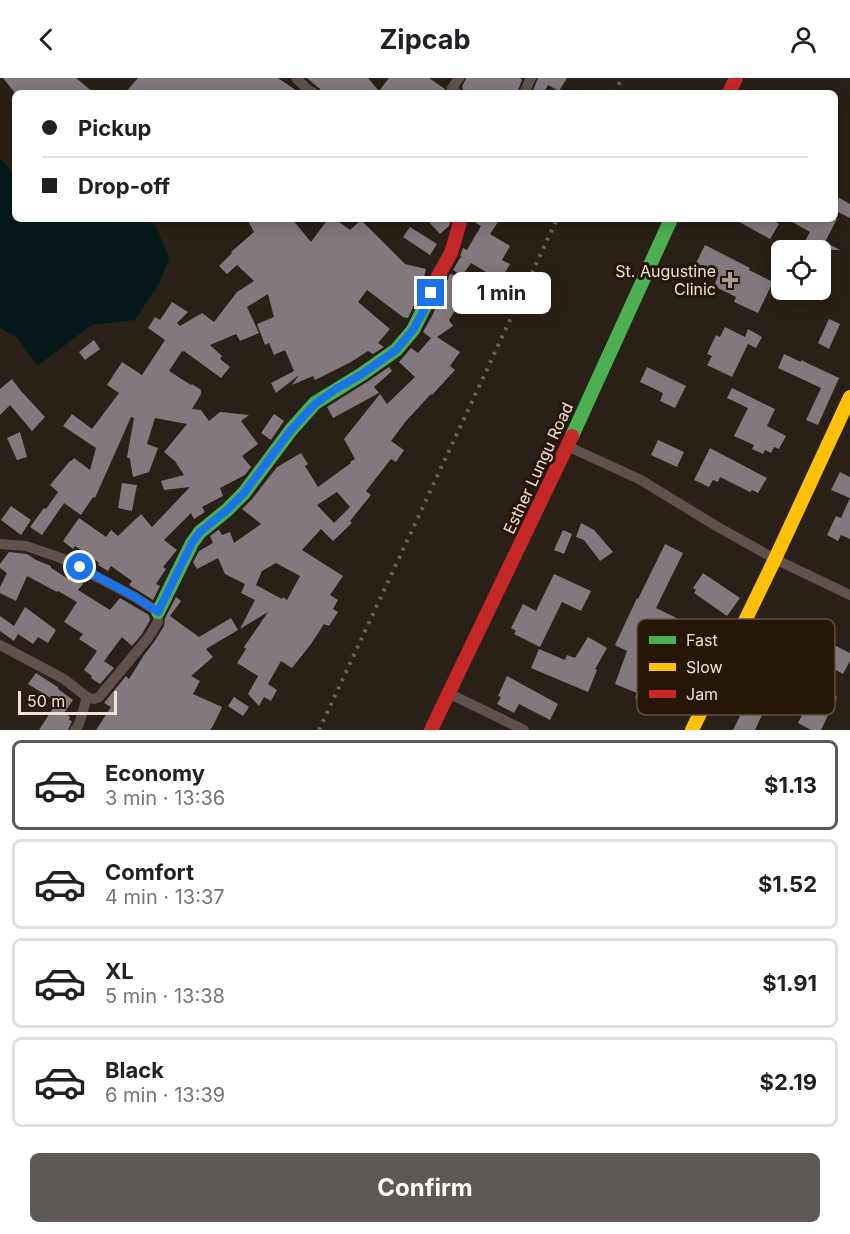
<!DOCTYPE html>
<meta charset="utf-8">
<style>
:root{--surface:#fff;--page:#f6f6f6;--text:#202124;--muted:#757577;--line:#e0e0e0;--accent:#5e5956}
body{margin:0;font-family:Inter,sans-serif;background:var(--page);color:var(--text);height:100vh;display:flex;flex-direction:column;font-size:22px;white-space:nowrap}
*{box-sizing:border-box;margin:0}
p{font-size:20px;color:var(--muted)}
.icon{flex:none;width:33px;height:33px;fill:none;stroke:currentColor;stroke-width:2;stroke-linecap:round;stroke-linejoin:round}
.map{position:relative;height:652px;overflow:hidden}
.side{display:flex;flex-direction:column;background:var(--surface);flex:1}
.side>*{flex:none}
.guide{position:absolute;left:12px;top:12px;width:826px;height:132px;border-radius:9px;box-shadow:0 3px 15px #0003;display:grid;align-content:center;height:132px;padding:0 30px;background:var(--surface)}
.tools{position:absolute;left:771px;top:162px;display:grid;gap:12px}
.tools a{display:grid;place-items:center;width:60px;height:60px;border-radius:9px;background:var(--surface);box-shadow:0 3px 15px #0003;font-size:30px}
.scale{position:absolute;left:18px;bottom:15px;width:99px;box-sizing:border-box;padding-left:6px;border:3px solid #efe2d8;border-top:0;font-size:16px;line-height:21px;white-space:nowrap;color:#efe2d8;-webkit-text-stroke:4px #261606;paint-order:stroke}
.end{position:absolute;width:27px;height:27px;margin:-14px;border:8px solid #1a73e8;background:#fff;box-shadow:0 0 0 3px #fff}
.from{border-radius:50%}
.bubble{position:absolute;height:42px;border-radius:9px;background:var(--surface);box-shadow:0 3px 15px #0003;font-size:20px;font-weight:700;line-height:42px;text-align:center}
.guide b{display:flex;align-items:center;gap:21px;height:57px;font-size:22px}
.guide b+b{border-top:2px solid var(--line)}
.guide i{width:15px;height:15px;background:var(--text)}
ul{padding:10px 0 0;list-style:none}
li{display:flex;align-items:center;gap:18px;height:90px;margin:0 12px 9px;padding:0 18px;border:3px solid var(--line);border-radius:9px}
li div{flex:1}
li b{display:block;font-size:22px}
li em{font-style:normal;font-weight:700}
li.selected{border-color:var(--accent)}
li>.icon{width:54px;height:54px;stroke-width:1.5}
.cta{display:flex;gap:12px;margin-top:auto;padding:12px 30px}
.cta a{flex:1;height:69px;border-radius:9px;background:var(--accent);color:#fff;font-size:24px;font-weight:700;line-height:69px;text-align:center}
header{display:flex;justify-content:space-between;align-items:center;height:78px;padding:0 30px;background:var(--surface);font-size:27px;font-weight:700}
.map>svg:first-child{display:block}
.water{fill:#05191b}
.building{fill:#82797e;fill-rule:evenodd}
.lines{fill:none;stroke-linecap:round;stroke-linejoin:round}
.street{stroke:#60514e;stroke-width:10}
.fast{stroke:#4caf50;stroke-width:14}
.slow{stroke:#ffc107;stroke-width:14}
.jam{stroke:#c62828;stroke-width:14}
.rail{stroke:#6a5f59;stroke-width:4;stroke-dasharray:3 6;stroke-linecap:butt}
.route{stroke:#1a73e8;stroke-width:8}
.poi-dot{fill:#aa9e94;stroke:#261606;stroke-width:2}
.labels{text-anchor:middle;stroke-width:6;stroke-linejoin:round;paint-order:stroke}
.poi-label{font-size:16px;fill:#efe2d8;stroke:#261606;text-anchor:end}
.street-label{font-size:16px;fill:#efe2d8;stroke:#261606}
.key{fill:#261606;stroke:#625345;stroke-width:1.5}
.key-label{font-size:16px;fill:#efe2d8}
</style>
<header><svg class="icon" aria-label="back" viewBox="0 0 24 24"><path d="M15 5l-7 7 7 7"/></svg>Zipcab<svg class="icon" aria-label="person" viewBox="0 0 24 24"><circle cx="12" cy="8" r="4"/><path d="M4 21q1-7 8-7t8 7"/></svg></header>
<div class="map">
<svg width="850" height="652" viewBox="0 0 850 652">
<rect width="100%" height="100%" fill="#292017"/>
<polygon class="water" points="0,80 15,97 15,141 146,141 156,148 169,180 160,204 135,242 92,247 37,288 17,259 0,250"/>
<g class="building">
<polygon points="3,0 76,0 94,15 15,15"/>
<polygon points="138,0 278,0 300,15 125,15"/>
<polygon points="307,0 368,0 379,13 389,0 429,0 445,11 446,15 321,15 320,11"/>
<polygon points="466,0 520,0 522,2 517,15 464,15 462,9"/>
<polygon points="538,0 567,0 559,13 548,7 544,15 532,15"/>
<polygon points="836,118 850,126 850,140 836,133"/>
<polygon points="247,141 292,141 311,164 328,141 335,141 350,152 361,142 405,186 426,191 420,215 408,240 403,239 367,212 358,224 390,251 378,265 384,269 373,276 368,273 351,284 315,302 313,298 292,307 299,297 276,315 271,305 294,293 285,272 274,277 269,265 265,267 257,246 274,239 268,216 247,229 259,255 240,263 236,256 210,267 222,278 220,281 230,289 221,300 184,273 183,274 182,273 169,293 191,307 192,306 201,312 201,316 192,331 201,332 209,343 220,334 249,337 241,343 258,366 242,378 251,389 245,397 220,410 223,418 202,429 205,434 194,441 191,435 164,462 177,472 163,489 166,491 156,506 160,508 153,522 129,507 132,503 111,488 108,493 98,487 99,485 89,477 75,468 73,471 63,463 79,440 106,459 111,452 118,458 141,436 152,449 190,409 164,412 161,403 184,397 175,383 164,374 187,346 155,340 147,366 158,370 149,394 133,399 130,381 127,379 134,340 131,339 95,420 93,419 81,437 64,425 42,457 30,449 44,430 46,431 58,414 50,407 70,383 71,383 74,380 90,392 96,370 63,348 72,336 92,351 119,315 107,307 122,284 142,297 165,262 148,250 155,239 160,242 172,224 188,234 177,245 180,248 202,235 214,244 237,214 254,203 237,187 227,196 219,188 232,175 231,174 254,154"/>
<polygon points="426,141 451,141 449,148 440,156"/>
<polygon points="470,141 500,141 490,156 510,168 502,182 510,186 503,198 496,194 493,198 471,185 462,198 453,192 460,180 462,179 460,178 463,170 467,172 481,148"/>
<polygon points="734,141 771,141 779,146 770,161"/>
<polygon points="787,141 837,141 825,164 840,172 800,172 810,154"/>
<polygon points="410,149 437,166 430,177 403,159"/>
<polygon points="705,167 750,190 749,192 773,204 758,235 734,224 736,219 714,208 717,200 711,197 713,193 696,185"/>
<path d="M450,196L462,199L460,201L474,211L465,225L461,223L449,242L453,248L437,259L460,274L450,288L455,292L432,317L431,316L406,343L391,363L404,372L396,384L391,381L366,413L371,417L350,443L352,445L333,463L321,451L302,472L343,498L330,517L338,522L333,531L338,534L329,548L324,546L311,566L292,590L281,583L268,606L277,612L271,623L264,619L259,628L248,616L258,598L237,585L246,571L244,569L268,534L240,551L255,522L241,515L245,506L225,496L218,480L197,491L193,484L199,473L213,465L210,458L218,452H219L222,457L230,454L234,465L261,446L242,431L252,421L277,389L301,375L308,386L305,388L318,409L351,385L350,384L355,381L344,361L380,316L387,326L415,299L399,284L411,270L418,275L431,260L423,254L433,236ZM337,414L350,429L334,445L317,427ZM276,485L300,498L287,522L283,519L282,521L256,507L262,493Z"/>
<polygon points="829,241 840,246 829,271 818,265"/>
<polygon points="725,249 745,259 748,251 762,259 756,270 748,266 732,299 707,287 712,278 707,276 716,257 720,259"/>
<polygon points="94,262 100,271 85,282 79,274"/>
<polygon points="784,276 801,284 801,282 839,300 818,347 806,342 821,310 778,290"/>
<polygon points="389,289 392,293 374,309 379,315 333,340 327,329 367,304"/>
<polygon points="647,289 686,308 675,330 660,323 663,315 640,304"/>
<polygon points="12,301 21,313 45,339 32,353 10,327 0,337 0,311"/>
<polygon points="732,310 775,331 767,348 786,358 779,371 774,369 771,375 765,372 763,376 752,371 754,367 734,358 748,330 727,320"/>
<polygon points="274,336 284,343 271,362 261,355"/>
<polygon points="20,354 27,379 17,382 7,360"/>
<polygon points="658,362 684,374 677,389 651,377"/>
<polygon points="710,370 767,400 758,415 752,412 750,414 720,399 718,404 713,402 709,409 694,402"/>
<polygon points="840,394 850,399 850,461 841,457 838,463 827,457 836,438 841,440 850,420 831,412"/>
<polygon points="122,405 137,407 132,433 118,430"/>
<polygon points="11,428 31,442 21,457 1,442"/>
<polygon points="581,445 594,452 613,474 600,483 584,462 576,459"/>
<polygon points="563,452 572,456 564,476 554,472"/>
<polygon points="665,466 683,475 656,530 683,543 684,541 726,561 718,575 710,571 695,605 663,591 651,626 635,620 637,615 615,606 627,573 615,567 637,520 638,521"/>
<polygon points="9,474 27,476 36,482 51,488 51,490 67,500 68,498 83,506 78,512 110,532 120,520 149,537 150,542 142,556 132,568 122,559 104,583 114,590 100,606 91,600 92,598 84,592 97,573 79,561 83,556 64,544 77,524 58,513 57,514 27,498 16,523 0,515 0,509 7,495 0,490 0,486"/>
<polygon points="703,495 740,520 727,538 694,515 696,512 693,510"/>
<polygon points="554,496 591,513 581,533 562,524 540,569 514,556 516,553 511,550 523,526 536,533"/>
<polygon points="176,519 181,523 170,538 199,559 231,540 238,552 206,571 213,579 191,598 200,603 193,616 222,629 213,648 210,652 96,652 111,629 104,625 126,598 129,601 144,577 154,564 164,548 165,540"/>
<polygon points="25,529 56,552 48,565 38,559 33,566 18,556 14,563 0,553 0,538 14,548"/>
<polygon points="781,541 790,546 793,541 804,548 801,553 826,568 833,570 834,567 850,575 850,583 843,596 834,591 832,596 822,590 825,584 802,572 773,627 768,624 755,652 733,652 741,636 744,638 754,617 752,616 756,609 751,606 761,587 776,595 789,571 782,567 783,564 772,558"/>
<polygon points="588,559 607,570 595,591 597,592 588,614 531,590 539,571 565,582 567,577 575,580"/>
<polygon points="36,595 59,610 58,611 73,622 64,635 70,639 69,642 72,643 68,652 39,652 57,624 28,606"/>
<polygon points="507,598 558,626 550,642 519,626 514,635 497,626 501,619 498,618"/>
<polygon points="816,609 837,619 821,652 811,652 798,645"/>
<polygon points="234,619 249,629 243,638 228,628"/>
</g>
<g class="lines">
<g class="street">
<polyline points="296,0 307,11 314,15"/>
<polyline points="457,15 452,10 459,0"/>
<polyline points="524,15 531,0"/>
<polyline points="567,368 641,402 716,448 775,481 850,517"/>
<polyline points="0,466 26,468 61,480 135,519 158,534 158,544 148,560 99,619 94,621 87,619"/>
<polyline points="0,567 64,601 87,619 79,646 75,652"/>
<polyline points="448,615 524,652"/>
</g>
<g class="fast">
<polyline points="572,358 671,141"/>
<polyline points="158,534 192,465 200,454 227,432 244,415 291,352 315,325 362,296 396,272 413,252 429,220"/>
</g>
<polyline class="slow" points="692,652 775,481 850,319"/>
<g class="jam">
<polyline points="729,15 736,0"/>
<polyline points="429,220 438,198 451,175 461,141"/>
<polyline points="431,652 572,358"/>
</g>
<g class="rail">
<polyline points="615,15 622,0"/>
<polyline points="319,652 557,141"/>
</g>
</g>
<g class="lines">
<polyline class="route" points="80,489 135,519 158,534 192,465 200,454 227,432 244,415 291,352 315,326 336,311 362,296 396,272 413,252 424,232 431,215"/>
</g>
<path class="poi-dot" d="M727 193h6v6h6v6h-6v6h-6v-6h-6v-6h6z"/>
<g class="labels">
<g class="poi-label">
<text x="716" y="199">St. Augustine<tspan x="716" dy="18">Clinic</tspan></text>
</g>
<g class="street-label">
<text transform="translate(538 390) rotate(-65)" y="6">Esther Lungu Road</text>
</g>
</g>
<rect x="637" y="541" width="198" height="96" rx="9" class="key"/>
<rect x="649" y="558" width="27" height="8" fill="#4caf50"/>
<rect x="649" y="585" width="27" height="8" fill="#ffc107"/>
<rect x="649" y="612" width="27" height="8" fill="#c62828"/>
<g class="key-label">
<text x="686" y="568">Fast</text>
<text x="686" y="595">Slow</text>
<text x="686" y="622">Jam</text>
</g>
</svg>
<div class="tools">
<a><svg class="icon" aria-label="locate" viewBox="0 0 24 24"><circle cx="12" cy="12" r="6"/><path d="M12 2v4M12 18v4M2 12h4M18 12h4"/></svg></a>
</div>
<div class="scale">50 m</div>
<i class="end from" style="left:80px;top:489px"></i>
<i class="end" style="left:431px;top:215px"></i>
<div class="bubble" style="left:452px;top:194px;width:99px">1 min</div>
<div class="guide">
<b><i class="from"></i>Pickup</b>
<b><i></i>Drop-off</b>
</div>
</div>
<section class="side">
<ul>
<li class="selected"><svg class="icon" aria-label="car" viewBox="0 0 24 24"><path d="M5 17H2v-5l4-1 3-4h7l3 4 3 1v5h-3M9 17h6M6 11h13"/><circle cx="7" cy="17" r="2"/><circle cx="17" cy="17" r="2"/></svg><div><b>Economy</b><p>3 min · 13:36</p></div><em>$1.13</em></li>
<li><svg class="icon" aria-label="car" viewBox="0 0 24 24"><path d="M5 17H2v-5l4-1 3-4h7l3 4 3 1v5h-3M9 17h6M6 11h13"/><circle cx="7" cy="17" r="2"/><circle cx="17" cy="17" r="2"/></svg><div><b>Comfort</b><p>4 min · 13:37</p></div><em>$1.52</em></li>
<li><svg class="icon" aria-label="car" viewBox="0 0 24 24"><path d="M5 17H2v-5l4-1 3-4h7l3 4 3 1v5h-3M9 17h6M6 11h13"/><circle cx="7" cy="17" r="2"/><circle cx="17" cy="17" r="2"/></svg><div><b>XL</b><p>5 min · 13:38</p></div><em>$1.91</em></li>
<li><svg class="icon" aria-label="car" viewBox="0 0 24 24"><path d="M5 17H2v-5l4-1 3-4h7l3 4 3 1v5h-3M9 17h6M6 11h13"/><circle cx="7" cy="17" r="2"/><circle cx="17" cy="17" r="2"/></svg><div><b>Black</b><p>6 min · 13:39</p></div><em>$2.19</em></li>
</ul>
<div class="cta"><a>Confirm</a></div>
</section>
